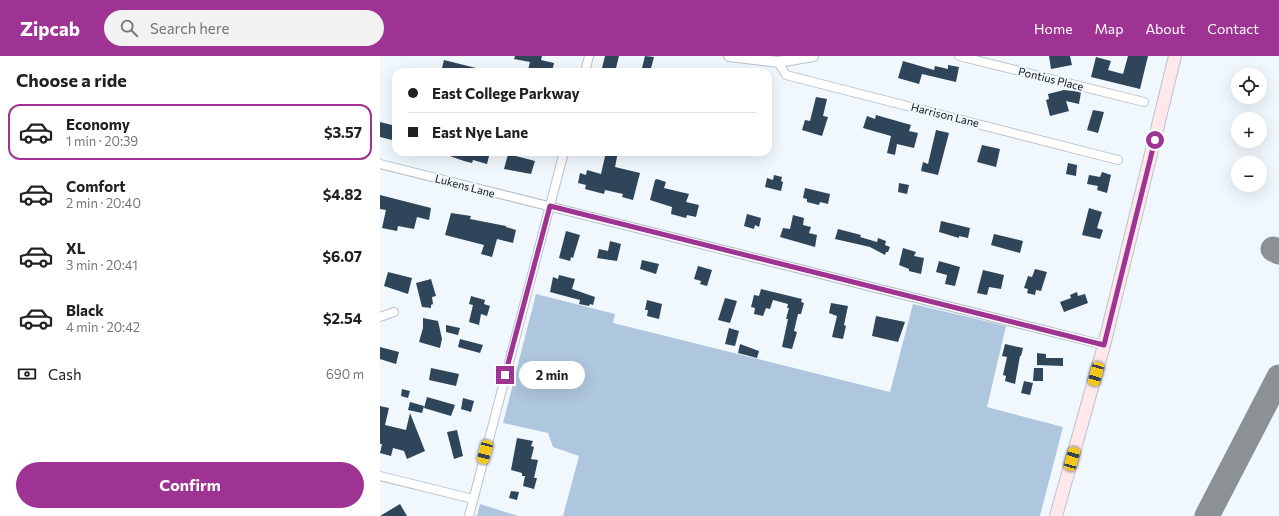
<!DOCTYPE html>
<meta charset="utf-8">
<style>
:root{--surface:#fff;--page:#f2f2f2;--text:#202124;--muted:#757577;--line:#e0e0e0;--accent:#9f3394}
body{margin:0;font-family:Commissioner,sans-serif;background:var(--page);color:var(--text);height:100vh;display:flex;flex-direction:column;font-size:15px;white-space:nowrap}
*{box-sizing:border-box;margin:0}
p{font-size:13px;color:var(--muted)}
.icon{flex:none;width:22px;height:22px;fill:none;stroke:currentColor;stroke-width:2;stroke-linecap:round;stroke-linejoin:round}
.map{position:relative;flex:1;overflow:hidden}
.drawer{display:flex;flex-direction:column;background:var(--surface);width:380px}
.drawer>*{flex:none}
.guide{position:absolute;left:12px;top:12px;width:380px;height:88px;border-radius:12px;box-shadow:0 4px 16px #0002;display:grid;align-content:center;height:88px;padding:0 16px;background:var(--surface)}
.fabs{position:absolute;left:851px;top:12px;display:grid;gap:8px}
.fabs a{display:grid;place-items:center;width:36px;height:36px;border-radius:50%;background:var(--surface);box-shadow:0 4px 16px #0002;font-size:20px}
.end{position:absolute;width:18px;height:18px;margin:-9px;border:5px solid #9f3394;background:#fff;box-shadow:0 0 0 2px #fff}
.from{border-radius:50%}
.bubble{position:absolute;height:28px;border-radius:14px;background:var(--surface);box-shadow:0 4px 16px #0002;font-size:13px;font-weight:700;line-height:28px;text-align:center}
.car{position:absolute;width:12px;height:24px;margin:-12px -6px;border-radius:5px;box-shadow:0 0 3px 1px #0007;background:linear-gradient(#f5c518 24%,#345 0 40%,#f5c518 0 76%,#345 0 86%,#f5c518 0)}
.guide b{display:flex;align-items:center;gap:14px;height:38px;font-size:15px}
.guide b+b{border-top:1px solid var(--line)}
.guide i{width:10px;height:10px;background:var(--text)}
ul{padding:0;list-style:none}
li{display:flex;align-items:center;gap:12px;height:56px;margin:0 8px 6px;padding:0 8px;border:2px solid transparent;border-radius:12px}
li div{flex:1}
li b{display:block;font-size:15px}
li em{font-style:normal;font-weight:700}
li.active{border-color:var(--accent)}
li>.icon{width:36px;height:36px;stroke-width:1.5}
h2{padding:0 16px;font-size:18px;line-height:48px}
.pay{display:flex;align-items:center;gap:10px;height:44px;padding:0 16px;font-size:15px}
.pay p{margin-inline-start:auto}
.cta{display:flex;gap:8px;margin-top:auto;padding:8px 16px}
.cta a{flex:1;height:46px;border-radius:24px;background:var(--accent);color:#fff;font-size:16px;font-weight:700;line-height:46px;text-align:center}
header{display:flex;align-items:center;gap:24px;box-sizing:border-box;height:56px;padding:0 20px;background:var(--accent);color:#fff}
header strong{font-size:19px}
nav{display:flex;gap:22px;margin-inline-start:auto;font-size:14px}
.search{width:280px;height:36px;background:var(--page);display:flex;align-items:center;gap:10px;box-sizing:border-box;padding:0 14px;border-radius:22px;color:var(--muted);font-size:15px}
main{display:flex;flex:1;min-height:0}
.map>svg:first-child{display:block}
.green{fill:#afc7de}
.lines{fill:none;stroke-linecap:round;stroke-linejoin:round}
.taxiway{stroke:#8c9196;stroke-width:25}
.building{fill:#2f4559}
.minor-casing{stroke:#bbc3cb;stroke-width:10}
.tertiary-casing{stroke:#bbc3cb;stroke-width:12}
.secondary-casing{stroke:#bbc3cb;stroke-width:14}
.minor{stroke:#fff;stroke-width:8}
.tertiary{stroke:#fff;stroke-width:10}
.secondary{stroke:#ffe8ec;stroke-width:12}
.route{stroke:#9f3394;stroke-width:5}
.labels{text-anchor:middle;stroke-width:4;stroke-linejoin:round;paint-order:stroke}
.street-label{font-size:11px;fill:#0f1214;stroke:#f0f7fd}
</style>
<header>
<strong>Zipcab</strong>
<div class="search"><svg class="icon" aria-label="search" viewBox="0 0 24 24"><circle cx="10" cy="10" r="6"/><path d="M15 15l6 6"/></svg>Search here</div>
<nav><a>Home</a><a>Map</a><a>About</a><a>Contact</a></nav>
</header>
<main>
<section class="drawer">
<h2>Choose a ride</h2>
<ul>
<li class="active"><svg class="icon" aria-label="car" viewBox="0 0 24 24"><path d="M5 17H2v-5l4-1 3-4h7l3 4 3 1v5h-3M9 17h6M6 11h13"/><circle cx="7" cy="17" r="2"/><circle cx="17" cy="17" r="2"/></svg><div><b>Economy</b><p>1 min · 20:39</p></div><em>$3.57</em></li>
<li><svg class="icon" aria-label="car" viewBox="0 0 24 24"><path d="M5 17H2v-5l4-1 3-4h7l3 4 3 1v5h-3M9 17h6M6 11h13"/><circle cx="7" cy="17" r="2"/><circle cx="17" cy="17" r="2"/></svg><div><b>Comfort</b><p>2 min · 20:40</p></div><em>$4.82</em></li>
<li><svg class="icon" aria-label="car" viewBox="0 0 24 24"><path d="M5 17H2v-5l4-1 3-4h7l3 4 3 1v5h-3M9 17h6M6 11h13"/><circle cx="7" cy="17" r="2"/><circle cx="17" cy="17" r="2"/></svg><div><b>XL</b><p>3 min · 20:41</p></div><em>$6.07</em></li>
<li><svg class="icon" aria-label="car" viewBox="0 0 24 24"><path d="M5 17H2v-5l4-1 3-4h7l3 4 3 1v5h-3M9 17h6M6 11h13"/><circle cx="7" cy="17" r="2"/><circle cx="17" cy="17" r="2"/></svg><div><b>Black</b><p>4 min · 20:42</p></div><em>$2.54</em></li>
</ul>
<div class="pay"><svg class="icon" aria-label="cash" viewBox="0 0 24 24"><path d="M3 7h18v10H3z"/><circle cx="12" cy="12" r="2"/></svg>Cash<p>690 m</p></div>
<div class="cta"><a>Confirm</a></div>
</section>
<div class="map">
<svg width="899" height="460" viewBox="0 0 899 460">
<rect width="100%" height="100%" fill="#f0f7fd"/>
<g class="green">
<polygon points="156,238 235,258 233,267 510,336 533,248 626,270 607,351 683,371 660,460 183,460 199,400 173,391 168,377 123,367"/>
<polygon points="100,448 138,460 97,460"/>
</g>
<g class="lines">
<g class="taxiway">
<polyline points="893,193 899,196"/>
<polyline points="827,460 899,321"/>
</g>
</g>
<g class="building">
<polygon points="135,0 162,0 161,4 174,7 172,16 148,14 150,6 134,3"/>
<polygon points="225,0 239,0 235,16 221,16"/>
<polygon points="265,0 274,1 270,16 261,16"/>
<polygon points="669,0 690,0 692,9 671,13"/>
<polygon points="748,0 768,0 760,33 711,21 716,1 731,5 728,14 743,18"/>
<polygon points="64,4 100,13 100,16 61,16"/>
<polygon points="523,5 554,14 555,10 568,13 568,9 579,11 576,26 542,18 539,28 518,22"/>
<polygon points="684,34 701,36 699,48 686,45 689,55 670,60 666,44 669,43 668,38"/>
<polygon points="436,41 447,43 443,60 448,61 442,80 422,74 425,64 430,65"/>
<polygon points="713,54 724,56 718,77 707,74"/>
<polygon points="496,59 531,69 529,75 538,77 534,92 517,88 515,99 507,97 511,80 483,72 487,60 495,63"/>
<polygon points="0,66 16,70 12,84 0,81"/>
<polygon points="556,74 569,77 558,119 541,115 543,106 548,108"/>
<polygon points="602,89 620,93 616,111 597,106"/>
<polygon points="64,96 110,96 107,108 93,104 92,107 84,105 64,98"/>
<polygon points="226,96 238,96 235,111 260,117 253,144 242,141 243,138 225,134 224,138 205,133 206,129 198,127 200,117 206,119 207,114 221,118"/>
<polygon points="128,98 155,105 151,118 124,113"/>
<polygon points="688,107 697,109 696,120 686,118"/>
<polygon points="722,116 731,119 727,137 717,134 718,130 707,128 709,119 720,121"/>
<polygon points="394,119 402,121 401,125 403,126 401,135 385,131 387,122 393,124"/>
<polygon points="277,123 286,126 284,132 309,138 306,146 319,149 316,161 307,159 306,162 291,158 292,151 270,144 275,124"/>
<polygon points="519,127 529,129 527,138 518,136"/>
<polygon points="425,132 450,138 448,148 440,146 439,149 427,146 427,143 423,142"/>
<polygon points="0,139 51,152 49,164 37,161 34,173 18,170 17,175 2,172 6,154 0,153"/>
<polygon points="709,152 722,156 717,172 723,174 720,183 702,179"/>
<polygon points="71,157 91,160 90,163 126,170 126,171 136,174 133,187 117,183 112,201 101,198 104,189 65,179"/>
<polygon points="367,158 381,162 379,171 375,169 374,173 364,170"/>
<polygon points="413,159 424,162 423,169 431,171 429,177 437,179 435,191 400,181 403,172 410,173"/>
<polygon points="561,165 590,172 588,182 579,180 579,182 559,176"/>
<polygon points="458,173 481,179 480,181 497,186 498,182 506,185 505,189 510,191 508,196 506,196 505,199 490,191 455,183"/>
<polygon points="186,175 200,179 193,202 191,201 190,205 179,202"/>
<polygon points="614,178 643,185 640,197 611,189"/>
<polygon points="230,185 241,188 237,205 217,202 219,193 228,195"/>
<polygon points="523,192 536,196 534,200 544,202 541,218 529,215 529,213 519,209"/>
<polygon points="262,204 279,208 276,218 260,213"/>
<polygon points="559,205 580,211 575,230 565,228 567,219 556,216"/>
<polygon points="318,210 332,214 327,230 320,228 321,225 314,223"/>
<polygon points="655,213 667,216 661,235 656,234 655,239 647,237 648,233 644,232 648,220 652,221"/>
<polygon points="603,214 624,219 621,233 609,231 607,239 597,237"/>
<polygon points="8,216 32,222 28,238 4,230"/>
<polygon points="179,219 195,223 192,233 215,241 213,249 210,248 209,250 199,248 200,244 170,236 173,221 178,223"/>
<polygon points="51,223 56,240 52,241 53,248 51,249 51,252 42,251 36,227"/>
<polygon points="381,233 422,243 421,246 424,247 421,258 418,258 414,275 417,276 412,293 402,291 408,263 406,263 409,252 407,252 408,248 393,244 390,253 386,252 383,260 374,258 375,252 371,251 374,239 379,240"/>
<polygon points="697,236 698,240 705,238 708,247 684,256 680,246 691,242 690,239"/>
<polygon points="91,240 105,244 104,248 110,250 107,260 101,258 99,269 89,266 93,249 89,248"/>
<polygon points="345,242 357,245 350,267 338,264"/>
<polygon points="267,244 282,248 279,263 267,260 268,254 265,254"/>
<polygon points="451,247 468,250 464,269 466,270 463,283 452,281 457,260 449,257"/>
<polygon points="496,260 525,266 518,286 492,280"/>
<polygon points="43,262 58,265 62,283 60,292 39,286 43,272"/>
<polygon points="66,269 80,272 78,279 66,276"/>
<polygon points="349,272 359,275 355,290 345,288"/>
<polygon points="80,283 103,289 100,297 78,291"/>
<polygon points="360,288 379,295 377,302 358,297"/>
<polygon points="625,288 643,292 641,300 640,300 635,328 625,325 626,320 623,319 627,301 622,300"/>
<polygon points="0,291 19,296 16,308 0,303"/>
<polygon points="657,297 666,298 666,302 683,302 683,310 657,309"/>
<polygon points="51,312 79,318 76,330 49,324"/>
<polygon points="654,312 663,312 663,325 653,325"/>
<polygon points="644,325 653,327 650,339 641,337"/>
<polygon points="22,333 30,335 28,342 21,340"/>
<polygon points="47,341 75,349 71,360 44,352"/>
<polygon points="83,342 94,345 91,356 81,353"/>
<polygon points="30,346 44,350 42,357 28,354"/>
<polygon points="0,350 9,352 5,369 26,374 30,357 45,395 27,403 24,395 13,392 11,400 0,397 2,388 0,388"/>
<polygon points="77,374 83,400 74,403 67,376"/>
<polygon points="137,382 153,385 151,390 154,391 151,403 158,404 154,422 157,422 154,433 143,430 145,420 142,420 142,417 131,414"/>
<polygon points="131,435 139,436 137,444 129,442"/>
<polygon points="20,448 27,460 0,460"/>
</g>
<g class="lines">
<defs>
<g id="minor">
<polyline points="579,0 764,46"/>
<polyline points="398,6 406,19 738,104"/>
<polyline points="205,16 209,0"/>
<polyline points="0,108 724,289"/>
<polyline points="0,261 14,256"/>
<polyline points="0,420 93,443"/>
<polyline points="89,460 184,96"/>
</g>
<polyline id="tertiary" points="349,0 398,6 433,0"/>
<polyline id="secondary" points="676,460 724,289 795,0"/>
</defs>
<use href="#minor" class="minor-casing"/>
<use href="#tertiary" class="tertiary-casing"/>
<use href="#secondary" class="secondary-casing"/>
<use href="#minor" class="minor"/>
<use href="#tertiary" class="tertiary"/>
<use href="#secondary" class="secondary"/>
</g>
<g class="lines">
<polyline class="route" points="125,319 170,150 724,289 775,84"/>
</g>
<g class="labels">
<g class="street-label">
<text transform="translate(671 23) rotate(14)" y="4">Pontius Place</text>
<text transform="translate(565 59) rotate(14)" y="4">Harrison Lane</text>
<text transform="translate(85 130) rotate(15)" y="4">Lukens Lane</text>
</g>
</g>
</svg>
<div class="fabs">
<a><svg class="icon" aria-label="locate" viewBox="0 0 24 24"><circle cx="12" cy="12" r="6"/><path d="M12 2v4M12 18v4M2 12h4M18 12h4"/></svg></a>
<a>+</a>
<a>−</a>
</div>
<i class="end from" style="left:775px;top:84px"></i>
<i class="end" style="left:125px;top:319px"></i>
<div class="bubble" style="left:139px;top:305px;width:66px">2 min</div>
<i class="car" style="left:716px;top:318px;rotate:196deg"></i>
<i class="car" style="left:105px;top:396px;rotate:195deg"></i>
<i class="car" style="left:692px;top:403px;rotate:16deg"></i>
<div class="guide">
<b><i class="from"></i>East College Parkway</b>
<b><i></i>East Nye Lane</b>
</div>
</div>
</main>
